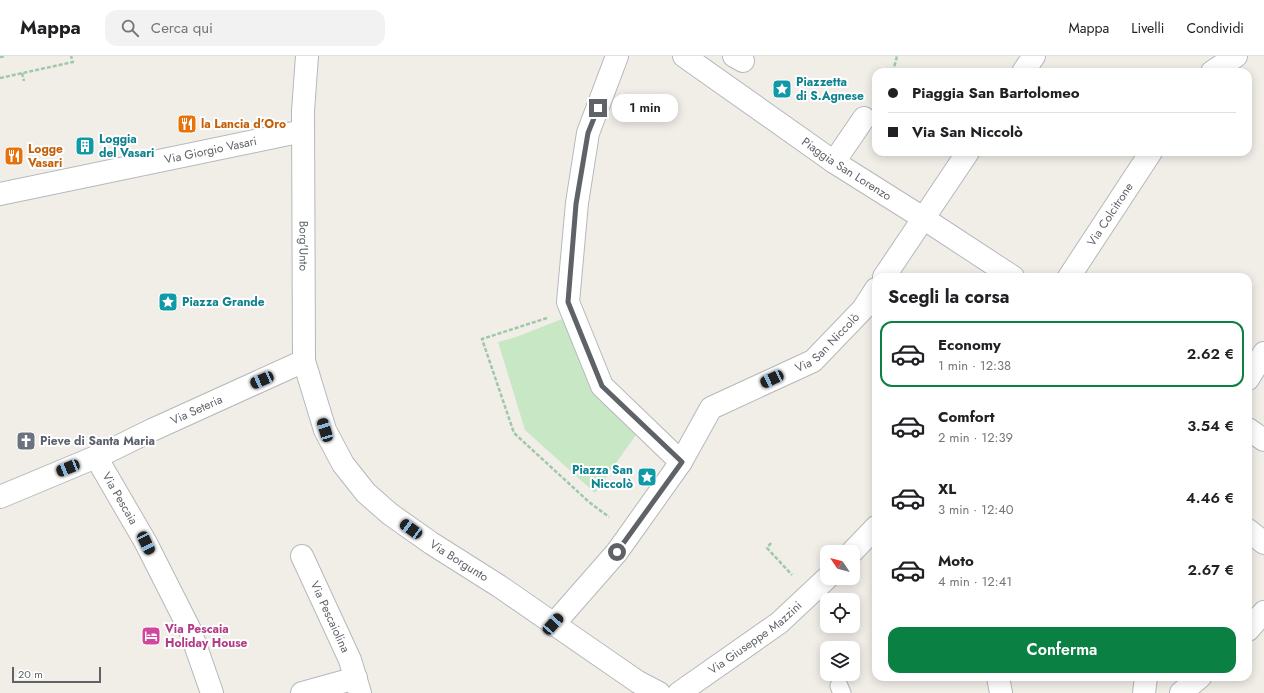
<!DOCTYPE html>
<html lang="it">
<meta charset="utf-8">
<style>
:root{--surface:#fff;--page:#f2f2f2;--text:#202124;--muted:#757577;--line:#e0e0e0;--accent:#0b8043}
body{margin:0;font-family:Jost,sans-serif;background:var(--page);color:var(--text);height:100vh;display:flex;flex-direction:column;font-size:15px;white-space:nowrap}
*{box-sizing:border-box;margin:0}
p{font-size:13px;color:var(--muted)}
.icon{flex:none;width:22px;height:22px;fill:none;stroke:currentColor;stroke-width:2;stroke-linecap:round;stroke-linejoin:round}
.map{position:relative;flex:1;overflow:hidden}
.details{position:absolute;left:872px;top:217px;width:380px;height:408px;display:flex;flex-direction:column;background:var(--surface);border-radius:12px;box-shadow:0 2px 10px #0003}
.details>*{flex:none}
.banner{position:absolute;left:872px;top:12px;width:380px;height:88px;border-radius:12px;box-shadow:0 2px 10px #0003;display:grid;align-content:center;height:88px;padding:0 16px;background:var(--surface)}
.needle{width:26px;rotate:305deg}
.tools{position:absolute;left:820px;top:489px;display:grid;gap:8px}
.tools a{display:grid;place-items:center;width:40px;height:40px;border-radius:8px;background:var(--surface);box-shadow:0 2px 10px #0003;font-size:20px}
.scale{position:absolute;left:12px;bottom:10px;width:89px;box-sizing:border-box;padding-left:4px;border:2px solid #5f6367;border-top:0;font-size:11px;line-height:14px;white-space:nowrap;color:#5f6367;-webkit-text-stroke:3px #fff;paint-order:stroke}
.end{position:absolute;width:18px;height:18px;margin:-9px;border:5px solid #5f6367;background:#fff;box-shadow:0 0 0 2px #fff}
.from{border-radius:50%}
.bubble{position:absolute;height:28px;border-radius:12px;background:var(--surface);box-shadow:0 2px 10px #0003;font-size:13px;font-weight:600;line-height:28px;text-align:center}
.car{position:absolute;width:12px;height:24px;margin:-12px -6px;border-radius:5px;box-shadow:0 0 3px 1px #0007;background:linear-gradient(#222 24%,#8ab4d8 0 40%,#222 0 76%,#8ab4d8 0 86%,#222 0)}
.banner b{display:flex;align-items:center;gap:14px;height:38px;font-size:15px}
.banner b+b{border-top:1px solid var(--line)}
.banner i{width:10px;height:10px;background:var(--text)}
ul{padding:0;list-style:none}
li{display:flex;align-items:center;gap:12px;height:66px;margin:0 8px 6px;padding:0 8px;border:2px solid transparent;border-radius:12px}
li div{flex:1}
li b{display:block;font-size:15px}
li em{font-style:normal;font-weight:600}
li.active{border-color:var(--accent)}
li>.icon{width:36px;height:36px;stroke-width:1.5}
h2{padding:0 16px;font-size:18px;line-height:48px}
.primary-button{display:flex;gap:8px;margin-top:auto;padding:8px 16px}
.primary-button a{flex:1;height:46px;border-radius:12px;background:var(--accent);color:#fff;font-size:16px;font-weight:600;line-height:46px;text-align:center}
header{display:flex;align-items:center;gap:24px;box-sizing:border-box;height:56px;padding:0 20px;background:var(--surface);border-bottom:1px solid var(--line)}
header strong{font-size:19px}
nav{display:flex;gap:22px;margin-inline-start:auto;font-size:14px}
.search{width:280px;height:36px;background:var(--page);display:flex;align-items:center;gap:10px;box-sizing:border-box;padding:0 14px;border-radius:12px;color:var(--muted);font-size:15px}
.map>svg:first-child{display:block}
.green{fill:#c7e7c5}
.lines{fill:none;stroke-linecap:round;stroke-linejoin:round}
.lane-casing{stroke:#b5b8bc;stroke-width:19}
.street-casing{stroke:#b5b8bc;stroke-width:24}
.path{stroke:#9ec8a8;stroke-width:2.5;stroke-dasharray:4 2;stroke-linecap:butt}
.lane{stroke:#fff;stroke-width:17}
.street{stroke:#fff;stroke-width:22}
.route{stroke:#5f6367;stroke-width:5}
.labels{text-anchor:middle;stroke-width:4;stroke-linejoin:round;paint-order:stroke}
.culture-label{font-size:12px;font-weight:bold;fill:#0d838f;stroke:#fff;text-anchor:start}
.food-label{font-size:12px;font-weight:bold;fill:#c56008;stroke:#fff;text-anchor:start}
.street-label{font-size:12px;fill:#5f6367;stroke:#fff}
.worship-label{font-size:12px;font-weight:bold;fill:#5b616d;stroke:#fff;text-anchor:start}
.hotel-label{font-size:12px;font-weight:bold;fill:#b23c85;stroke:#fff;text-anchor:start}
</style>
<header>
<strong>Mappa</strong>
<div class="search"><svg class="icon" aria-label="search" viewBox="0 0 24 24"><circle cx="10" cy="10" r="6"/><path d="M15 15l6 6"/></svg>Cerca qui</div>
<nav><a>Mappa</a><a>Livelli</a><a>Condividi</a></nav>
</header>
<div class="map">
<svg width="1264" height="637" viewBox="0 0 1264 637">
<rect width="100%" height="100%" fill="#f1eee8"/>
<polygon class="green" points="562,263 596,335 638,376 595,437 525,374 498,286 516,281"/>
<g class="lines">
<defs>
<polyline id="lane" points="839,630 842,637"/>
<g id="street">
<path id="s1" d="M307,0L303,55L304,305L325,374L343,408L366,437L390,458L431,487L499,530L638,626L659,637"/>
<polyline points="617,0 588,77 577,147 568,246 602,330 681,406"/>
<path id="s2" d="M684,0L834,106L923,162L1013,221"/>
<polyline points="734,0 743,5"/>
<polyline points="1023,16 1034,0"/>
<polyline points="1212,16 1236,0"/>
<polyline points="834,106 864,62"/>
<path id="s3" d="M0,138L303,75"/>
<polyline points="884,221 968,96"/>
<path id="s4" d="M1069,221L1151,96"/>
<polyline points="1248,323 1264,297"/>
<polyline points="1248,373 1264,384"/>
<path id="s5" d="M96,401L146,487L190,574L212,637"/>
<path id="s6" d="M0,441L103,398L152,374L304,305"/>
<polyline points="1248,474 1264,487"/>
<polyline points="852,496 876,471"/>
<path id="s7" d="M302,500L350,604L360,637"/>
<path id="s8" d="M553,569L617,496L681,406L711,352L813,305L863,253L876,233"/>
<polyline points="1248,574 1264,556"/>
<polyline points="998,621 1001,637"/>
<polyline points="302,637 356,622"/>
<path id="s9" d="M679,637L779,567L827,522"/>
<polyline points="1144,637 1146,621"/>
<polyline points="1181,637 1200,621"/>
</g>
</defs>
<use href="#lane" class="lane-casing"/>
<use href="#street" class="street-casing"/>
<g class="path">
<polyline points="0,1 6,0"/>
<polyline points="893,16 897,0"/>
<polyline points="22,17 24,25"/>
<polyline points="0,22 73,6 71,0"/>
<polyline points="547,262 482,283 514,377 589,446 609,461"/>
<polyline points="771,487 767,492 792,519"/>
</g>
<use href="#lane" class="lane"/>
<use href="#street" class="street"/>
</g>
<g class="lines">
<polyline class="route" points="598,52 588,77 576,148 568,246 602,330 682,406 617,496"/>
</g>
<defs>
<symbol id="sight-square" viewBox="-11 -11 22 22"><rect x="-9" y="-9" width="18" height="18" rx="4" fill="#0f9aa8" stroke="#fff"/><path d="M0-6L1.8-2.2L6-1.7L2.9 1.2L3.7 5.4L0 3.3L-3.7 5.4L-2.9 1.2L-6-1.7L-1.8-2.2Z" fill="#fff"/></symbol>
<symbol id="restaurant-square" viewBox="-11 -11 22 22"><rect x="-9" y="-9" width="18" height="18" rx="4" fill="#e8710a" stroke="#fff"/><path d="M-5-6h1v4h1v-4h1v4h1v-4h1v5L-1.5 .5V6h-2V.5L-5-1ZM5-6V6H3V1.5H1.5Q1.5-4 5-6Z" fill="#fff"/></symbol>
<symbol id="building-square" viewBox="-11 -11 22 22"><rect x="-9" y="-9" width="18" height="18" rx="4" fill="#0f9aa8" stroke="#fff"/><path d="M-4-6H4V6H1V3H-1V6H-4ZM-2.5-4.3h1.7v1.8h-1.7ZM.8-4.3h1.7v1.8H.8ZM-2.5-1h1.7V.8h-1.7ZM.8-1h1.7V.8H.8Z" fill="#fff"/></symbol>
<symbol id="church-square" viewBox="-11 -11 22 22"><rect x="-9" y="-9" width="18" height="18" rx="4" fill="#6b7280" stroke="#fff"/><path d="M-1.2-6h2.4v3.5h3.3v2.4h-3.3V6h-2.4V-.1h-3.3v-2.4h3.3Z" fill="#fff"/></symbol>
<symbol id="hotel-square" viewBox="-11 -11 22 22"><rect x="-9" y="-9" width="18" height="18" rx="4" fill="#d1479c" stroke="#fff"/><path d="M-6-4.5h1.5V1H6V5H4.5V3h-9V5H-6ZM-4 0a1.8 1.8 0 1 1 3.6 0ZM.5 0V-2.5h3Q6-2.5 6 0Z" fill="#fff"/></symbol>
</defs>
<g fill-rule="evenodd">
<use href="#sight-square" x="771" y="22" width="22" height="22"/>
<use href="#restaurant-square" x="176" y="57" width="22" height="22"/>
<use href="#building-square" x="74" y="79" width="22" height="22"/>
<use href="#restaurant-square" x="3" y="89" width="22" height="22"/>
<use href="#sight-square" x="157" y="235" width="22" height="22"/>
<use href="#church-square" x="15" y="374" width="22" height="22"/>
<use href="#sight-square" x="636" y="410" width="22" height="22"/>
<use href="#hotel-square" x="140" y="569" width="22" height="22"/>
</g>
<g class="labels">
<g class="culture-label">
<text x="796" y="30">Piazzetta<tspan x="796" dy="14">di S.Agnese</tspan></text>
<text x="99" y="87">Loggia<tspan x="99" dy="14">del Vasari</tspan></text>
<text x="182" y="250">Piazza Grande</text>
<text x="633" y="418" text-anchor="end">Piazza San<tspan x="633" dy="14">Niccolò</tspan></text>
</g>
<g class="food-label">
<text x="201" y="72">la Lancia d’Oro</text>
<text x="28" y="97">Logge<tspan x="28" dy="14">Vasari</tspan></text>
</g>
<g class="street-label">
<text dy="4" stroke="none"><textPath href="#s3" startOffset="215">Via Giorgio Vasari</textPath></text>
<text dy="4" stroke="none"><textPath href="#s2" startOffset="198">Piaggia San Lorenzo</textPath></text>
<text dy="4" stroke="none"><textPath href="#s4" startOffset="75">Via Colcitrone</textPath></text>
<text dy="4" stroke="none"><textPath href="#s1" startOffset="190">Borg'Unto</textPath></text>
<text dy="4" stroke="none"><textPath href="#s8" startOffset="404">Via San Niccolò</textPath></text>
<text dy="4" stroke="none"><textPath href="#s6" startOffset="215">Via Seteria</textPath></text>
<text dy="4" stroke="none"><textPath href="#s5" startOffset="48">Via Pescaia</textPath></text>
<text dy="4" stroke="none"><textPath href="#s1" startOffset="568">Via Borgunto</textPath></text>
<text dy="4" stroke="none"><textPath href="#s7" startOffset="67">Via Pescaiolina</textPath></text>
<text dy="4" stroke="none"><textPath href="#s9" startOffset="94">Via Giuseppe Mazzini</textPath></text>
</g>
<g class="worship-label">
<text x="40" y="389">Pieve di Santa Maria</text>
</g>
<g class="hotel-label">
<text x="165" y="577">Via Pescaia<tspan x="165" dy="14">Holiday House</tspan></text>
</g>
</g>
</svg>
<div class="tools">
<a><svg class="needle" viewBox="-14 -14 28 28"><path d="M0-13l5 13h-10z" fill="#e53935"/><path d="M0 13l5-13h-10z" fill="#757577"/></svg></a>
<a><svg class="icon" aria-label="locate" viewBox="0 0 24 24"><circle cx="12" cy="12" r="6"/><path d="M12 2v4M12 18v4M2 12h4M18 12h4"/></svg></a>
<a><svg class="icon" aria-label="layers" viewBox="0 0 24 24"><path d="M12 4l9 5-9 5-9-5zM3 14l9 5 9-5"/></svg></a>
</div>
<div class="scale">20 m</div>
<i class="end from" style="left:617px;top:496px"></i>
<i class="end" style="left:598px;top:52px"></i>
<div class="bubble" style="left:612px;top:38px;width:66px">1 min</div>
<i class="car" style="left:772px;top:323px;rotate:245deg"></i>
<i class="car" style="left:262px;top:324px;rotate:246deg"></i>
<i class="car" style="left:325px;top:374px;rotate:343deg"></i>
<i class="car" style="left:68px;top:412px;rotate:248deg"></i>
<i class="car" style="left:411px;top:473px;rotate:306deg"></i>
<i class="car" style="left:146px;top:487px;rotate:154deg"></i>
<i class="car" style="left:553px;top:568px;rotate:42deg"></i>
<div class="banner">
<b><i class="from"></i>Piaggia San Bartolomeo</b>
<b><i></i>Via San Niccolò</b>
</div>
<section class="details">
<h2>Scegli la corsa</h2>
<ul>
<li class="active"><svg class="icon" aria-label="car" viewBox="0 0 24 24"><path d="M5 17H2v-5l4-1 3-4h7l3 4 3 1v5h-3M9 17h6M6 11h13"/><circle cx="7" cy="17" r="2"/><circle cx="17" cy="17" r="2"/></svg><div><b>Economy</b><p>1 min · 12:38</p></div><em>2.62 €</em></li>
<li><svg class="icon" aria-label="car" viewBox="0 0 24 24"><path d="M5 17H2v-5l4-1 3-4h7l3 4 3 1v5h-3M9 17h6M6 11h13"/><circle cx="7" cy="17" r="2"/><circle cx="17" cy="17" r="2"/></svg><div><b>Comfort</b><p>2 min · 12:39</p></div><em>3.54 €</em></li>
<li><svg class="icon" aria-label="car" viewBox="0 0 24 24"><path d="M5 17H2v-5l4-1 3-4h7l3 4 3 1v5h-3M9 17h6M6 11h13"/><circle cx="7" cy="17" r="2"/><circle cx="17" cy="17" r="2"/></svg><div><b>XL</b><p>3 min · 12:40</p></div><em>4.46 €</em></li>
<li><svg class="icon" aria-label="car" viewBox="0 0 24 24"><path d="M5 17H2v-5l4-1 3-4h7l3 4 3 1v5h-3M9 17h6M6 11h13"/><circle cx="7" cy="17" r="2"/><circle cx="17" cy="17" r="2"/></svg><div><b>Moto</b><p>4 min · 12:41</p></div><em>2.67 €</em></li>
</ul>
<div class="primary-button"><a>Conferma</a></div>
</section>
</div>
